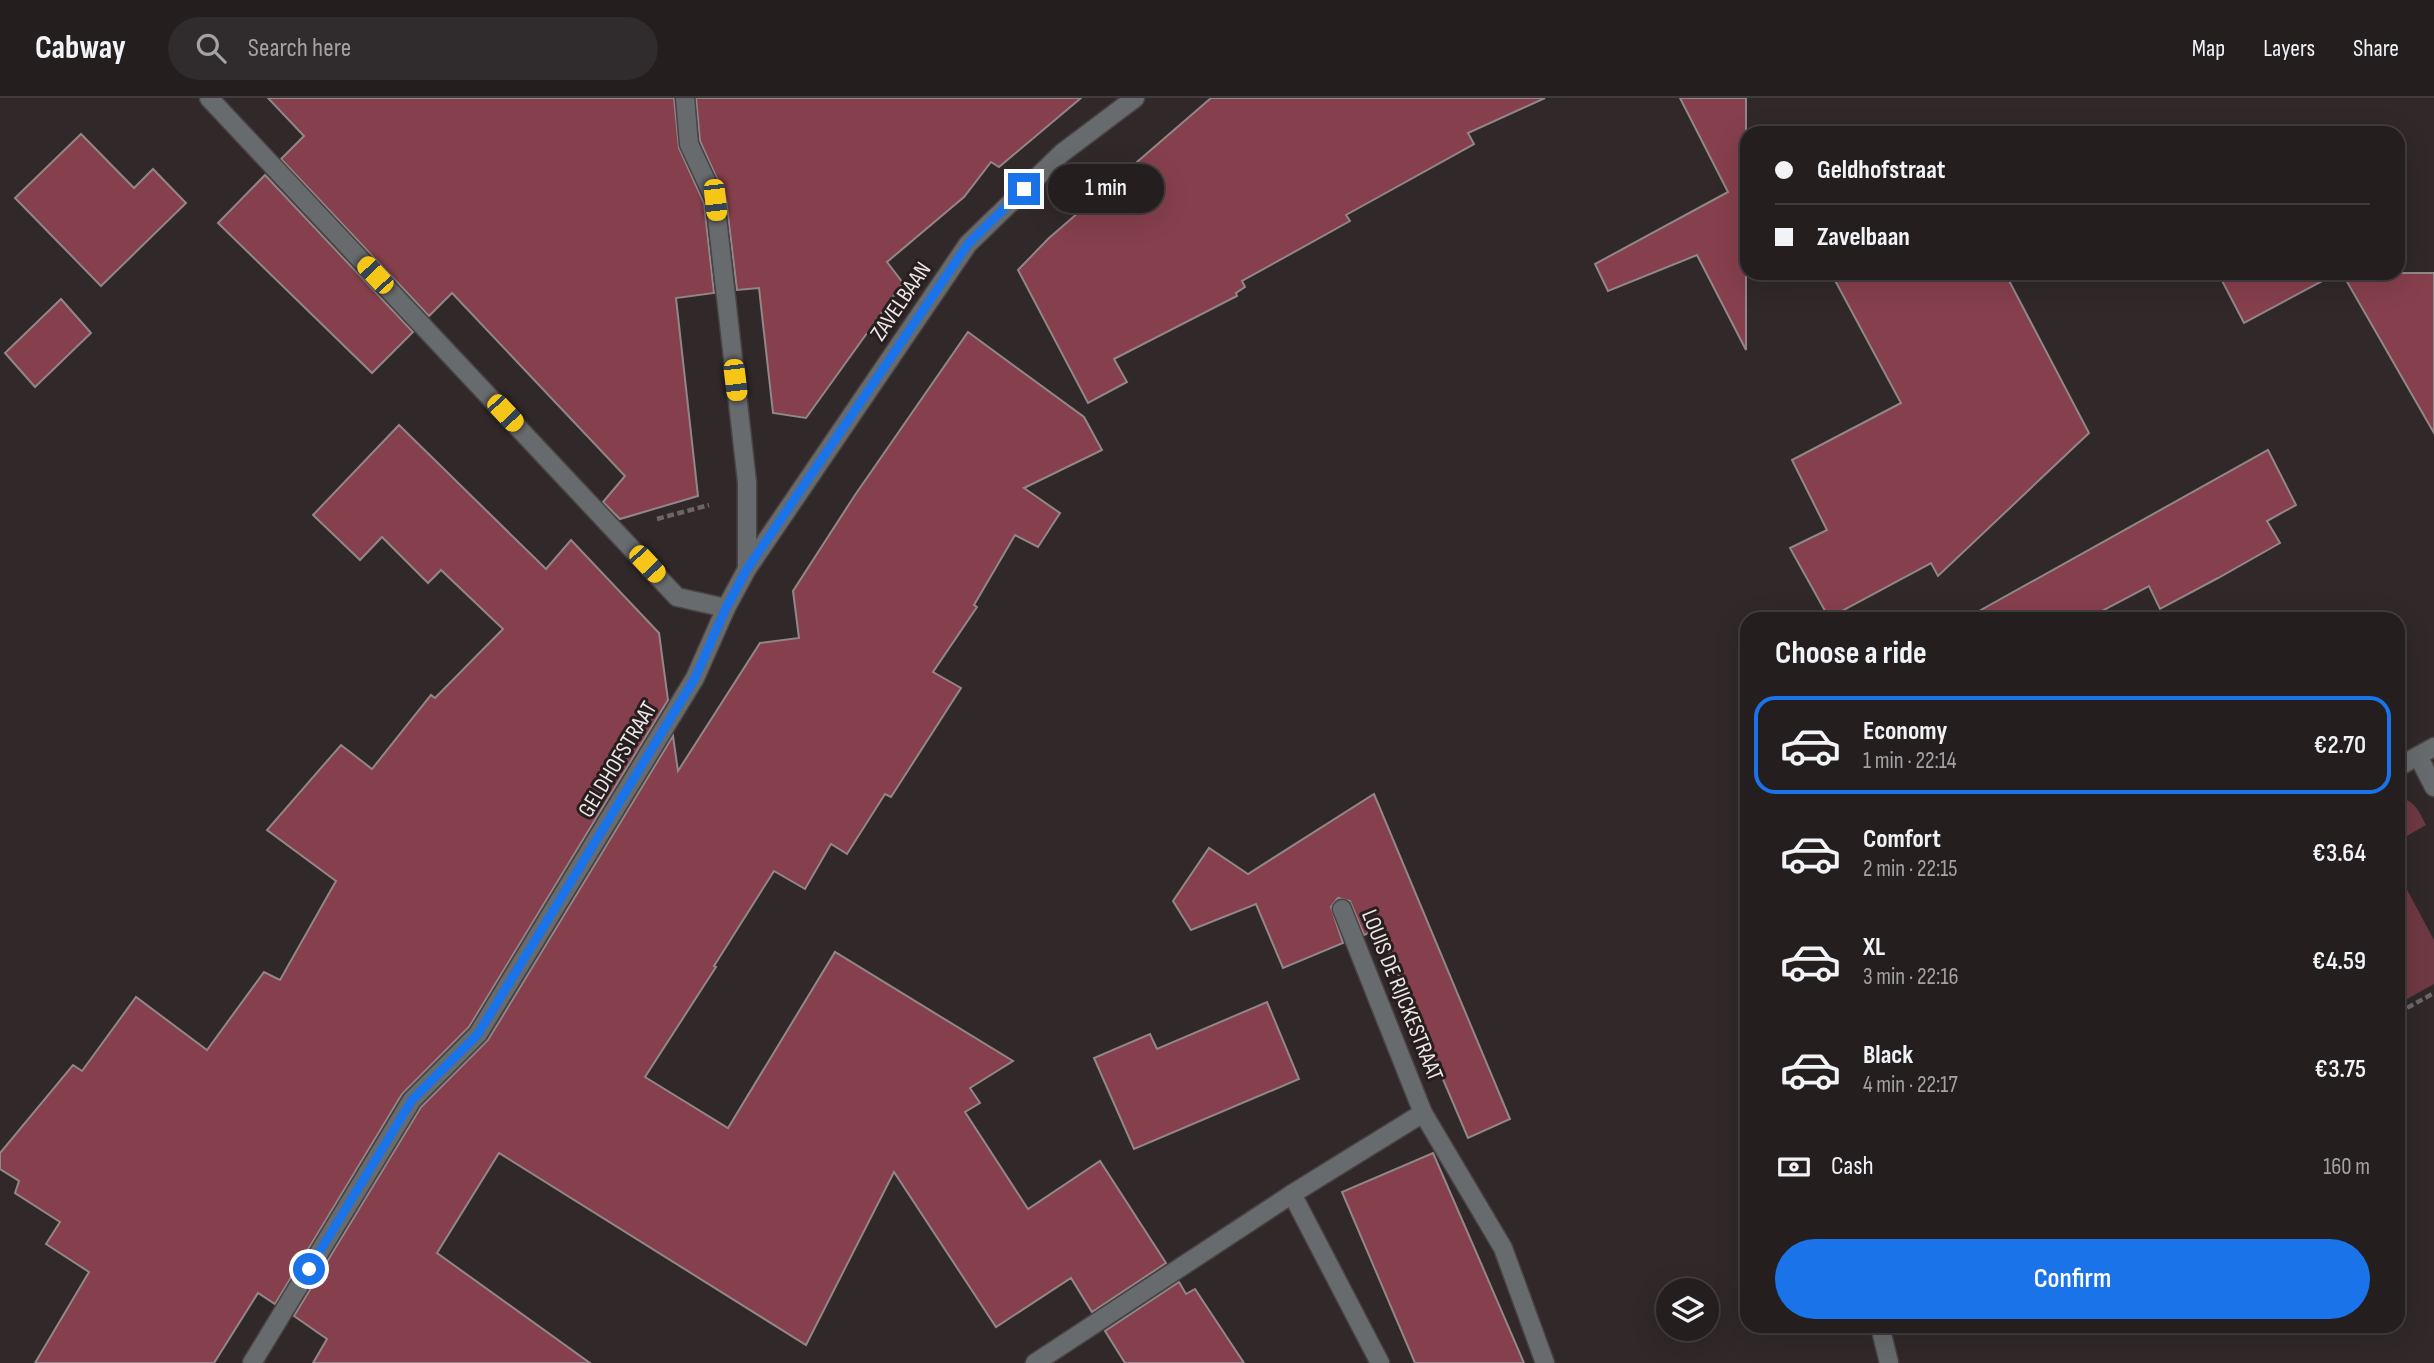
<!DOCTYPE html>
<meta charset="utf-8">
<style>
:root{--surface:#241e1f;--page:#302b2c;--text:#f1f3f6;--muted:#a3a2a4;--line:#413c3d;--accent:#1a73e8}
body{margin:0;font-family:"Sofia Sans Condensed",sans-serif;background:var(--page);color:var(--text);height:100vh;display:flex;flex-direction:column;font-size:26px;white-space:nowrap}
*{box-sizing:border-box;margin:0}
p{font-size:23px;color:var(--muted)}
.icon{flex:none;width:38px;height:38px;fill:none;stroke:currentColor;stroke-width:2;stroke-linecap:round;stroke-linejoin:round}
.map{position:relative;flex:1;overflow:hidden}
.side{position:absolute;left:1740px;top:514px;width:665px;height:721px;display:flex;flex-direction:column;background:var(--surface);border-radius:21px;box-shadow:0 7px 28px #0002,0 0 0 2px var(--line)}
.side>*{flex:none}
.hud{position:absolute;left:1740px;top:28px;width:665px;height:154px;border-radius:21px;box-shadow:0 7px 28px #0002,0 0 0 2px var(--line);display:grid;align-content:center;height:154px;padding:0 35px;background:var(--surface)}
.fabs{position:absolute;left:1656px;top:1180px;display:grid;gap:14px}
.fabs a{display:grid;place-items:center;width:63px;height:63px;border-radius:50%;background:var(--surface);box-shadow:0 7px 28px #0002,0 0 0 2px var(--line);font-size:35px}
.end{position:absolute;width:32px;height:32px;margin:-16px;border:9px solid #1a73e8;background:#fff;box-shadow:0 0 0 4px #fff}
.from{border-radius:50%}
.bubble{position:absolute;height:49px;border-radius:24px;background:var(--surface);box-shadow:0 7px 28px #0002,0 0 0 2px var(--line);font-size:23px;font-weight:600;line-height:49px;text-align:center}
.car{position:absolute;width:21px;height:42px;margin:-21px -10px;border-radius:9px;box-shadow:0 0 5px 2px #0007;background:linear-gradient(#f5c518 24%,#345 0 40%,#f5c518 0 76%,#345 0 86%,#f5c518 0)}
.hud b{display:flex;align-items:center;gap:24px;height:66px;font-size:26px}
.hud b+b{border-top:2px solid var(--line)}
.hud i{width:18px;height:18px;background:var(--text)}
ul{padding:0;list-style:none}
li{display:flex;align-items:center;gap:21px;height:98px;margin:0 14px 10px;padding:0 21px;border:4px solid transparent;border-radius:21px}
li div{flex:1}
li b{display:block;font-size:26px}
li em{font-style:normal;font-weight:600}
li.selected{border-color:var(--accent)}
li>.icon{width:63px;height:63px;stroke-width:1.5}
h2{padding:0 35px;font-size:32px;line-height:84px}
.pay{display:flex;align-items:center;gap:18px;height:77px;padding:0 35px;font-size:26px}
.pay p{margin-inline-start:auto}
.cta{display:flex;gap:14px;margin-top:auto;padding:14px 35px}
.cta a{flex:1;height:80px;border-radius:42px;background:var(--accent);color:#fff;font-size:28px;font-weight:600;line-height:80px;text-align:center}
header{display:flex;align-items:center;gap:42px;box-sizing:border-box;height:98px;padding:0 35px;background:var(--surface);border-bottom:2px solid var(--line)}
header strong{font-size:33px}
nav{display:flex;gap:38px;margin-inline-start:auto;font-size:24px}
.search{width:490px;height:63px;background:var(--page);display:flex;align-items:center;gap:18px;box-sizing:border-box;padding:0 24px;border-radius:38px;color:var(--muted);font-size:26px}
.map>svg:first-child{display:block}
.green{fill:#6e3943}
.building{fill:#863f4d;stroke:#928788;stroke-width:2}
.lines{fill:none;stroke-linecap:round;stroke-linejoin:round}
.lane-casing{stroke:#4a4344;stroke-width:21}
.street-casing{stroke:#4a4344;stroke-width:21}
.path{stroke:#6d6667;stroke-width:4.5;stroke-dasharray:7 3.5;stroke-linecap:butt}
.lane{stroke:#676b6d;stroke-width:18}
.street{stroke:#676b6d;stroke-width:18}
.route{stroke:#1a73e8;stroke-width:9}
.labels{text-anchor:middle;stroke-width:6;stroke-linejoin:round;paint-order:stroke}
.street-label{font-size:23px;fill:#ede7e8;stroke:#261e1f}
</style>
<header>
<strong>Cabway</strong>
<div class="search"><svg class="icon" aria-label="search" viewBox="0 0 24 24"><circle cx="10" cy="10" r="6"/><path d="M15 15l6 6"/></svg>Search here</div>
<nav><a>Map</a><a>Layers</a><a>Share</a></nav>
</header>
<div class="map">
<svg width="2434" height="1265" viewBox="0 0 2434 1265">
<rect width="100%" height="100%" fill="#302829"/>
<g class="green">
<path d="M2398,700C2414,701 2419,713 2426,727L2398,743Z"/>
<polygon points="2398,775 2434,842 2434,886 2398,906"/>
</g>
<g class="building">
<polygon points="268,0 674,0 679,50 704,105 714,195 676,200 698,398 620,421 603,404 625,378 452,195 429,218 281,61 304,38"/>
<polygon points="696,0 1081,0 999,69 991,64 964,99 887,164 903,185 806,320 773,315 759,190 737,192 726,101 700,43"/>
<polygon points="1211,0 1545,0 1468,35 1474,46 1346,117 1350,123 1242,183 1245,189 1236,195 1237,198 1114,261 1127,284 1088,305 1018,172 1049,140"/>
<polygon points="1680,0 1746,0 1746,252 1697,157 1608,193 1595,166 1728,94"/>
<polygon points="81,36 134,90 153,71 186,105 101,188 15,100"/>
<polygon points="265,77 413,234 372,275 218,125"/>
<polygon points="1831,175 2005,175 2089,335 1938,478 1931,465 1829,520 1790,450 1827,432 1792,362 1901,305"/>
<polygon points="2218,175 2337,175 2244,225"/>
<polygon points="2342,175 2434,175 2434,335"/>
<polygon points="61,201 91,235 35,289 5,255"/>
<polygon points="968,234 1084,319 1102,352 1024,390 1060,415 1038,449 1015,437 974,507 977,509 933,574 961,590 891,699 885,696 847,756 831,746 805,791 774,773 714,868 716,869 645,979 728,1030 835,854 1013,963 970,990 980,1005 965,1014 1028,1111 1100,1063 1166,1165 1092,1214 1071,1180 996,1229 894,1074 806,1247 499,1055 437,1155 590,1265 313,1265 327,1241 294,1218 421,1009 488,942 673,638 678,673 760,545 799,540 793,493 855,397"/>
<polygon points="399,327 546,471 571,442 659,535 668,602 469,929 402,996 275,1206 258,1195 214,1265 35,1265 89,1174 46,1146 60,1124 15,1095 19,1083 0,1071 0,1055 73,967 82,973 136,899 207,952 264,874 280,882 336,783 267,732 341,647 372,671 431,597 435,600 503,531 441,472 428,485 382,439 360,462 313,417"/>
<polygon points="2268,352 2296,407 2267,423 2280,445 2218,480 2160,511 2149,488 2085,522 1963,522"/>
<polygon points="1374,696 1510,1021 1468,1040 1379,831 1364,837 1350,803 1338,800 1331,809 1343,845 1283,870 1256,806 1191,832 1173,803 1209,750 1248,776"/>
<polygon points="1267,904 1299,981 1134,1051 1094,960 1150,936 1157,951"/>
<polygon points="1433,1055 1480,1163 1524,1265 1415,1265 1342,1094"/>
<polygon points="1179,1184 1186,1196 1195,1191 1244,1265 1125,1265 1105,1233"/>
</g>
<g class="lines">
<defs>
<polyline id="lane" points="1423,1015 1503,1150 1545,1265"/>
<g id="street">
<polyline points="209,0 677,499 726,510"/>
<polyline points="747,471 968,146 1062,55 1135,0"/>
<polyline points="2418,658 2434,689"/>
<polyline points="2398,669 2434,649"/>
<polyline points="1292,1096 1380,1265"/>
<polyline points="1880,1228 1889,1265"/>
<polyline points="252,1265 412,1002 478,936 695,580 726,510 747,471 747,384 715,102 689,46 685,0"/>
<polyline points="1035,1265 1292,1096 1423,1015 1342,811"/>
</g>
</defs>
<use href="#lane" class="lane-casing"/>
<use href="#street" class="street-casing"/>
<g class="path">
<polyline points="657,421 709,407"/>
<polyline points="2398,915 2434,895"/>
</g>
<use href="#lane" class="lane"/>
<use href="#street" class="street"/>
</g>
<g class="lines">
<polyline class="route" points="309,1171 412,1002 478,936 695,580 726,510 747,471 968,146 1024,91"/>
</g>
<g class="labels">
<g class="street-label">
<text transform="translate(900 203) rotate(-56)" y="8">ZAVELBAAN</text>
<text transform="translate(617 661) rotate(-59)" y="8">GELDHOFSTRAAT</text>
<text transform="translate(1403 897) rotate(68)" y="8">LOUIS DE RIJCKESTRAAT</text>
</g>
</g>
</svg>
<div class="fabs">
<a><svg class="icon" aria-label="layers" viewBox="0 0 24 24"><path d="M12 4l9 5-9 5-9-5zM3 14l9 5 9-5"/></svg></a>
</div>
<i class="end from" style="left:309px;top:1171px"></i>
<i class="end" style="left:1024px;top:91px"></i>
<div class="bubble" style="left:1048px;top:66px;width:116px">1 min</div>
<i class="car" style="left:715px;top:102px;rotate:174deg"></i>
<i class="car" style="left:375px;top:177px;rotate:317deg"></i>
<i class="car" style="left:735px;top:282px;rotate:173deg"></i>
<i class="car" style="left:505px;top:315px;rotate:137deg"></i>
<i class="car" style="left:647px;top:466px;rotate:137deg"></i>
<div class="hud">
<b><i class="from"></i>Geldhofstraat</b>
<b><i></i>Zavelbaan</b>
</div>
<section class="side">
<h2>Choose a ride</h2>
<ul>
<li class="selected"><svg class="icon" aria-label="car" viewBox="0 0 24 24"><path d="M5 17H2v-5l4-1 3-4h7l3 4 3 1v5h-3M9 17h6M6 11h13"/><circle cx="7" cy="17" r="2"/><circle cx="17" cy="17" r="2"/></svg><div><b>Economy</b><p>1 min · 22:14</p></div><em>€2.70</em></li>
<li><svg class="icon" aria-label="car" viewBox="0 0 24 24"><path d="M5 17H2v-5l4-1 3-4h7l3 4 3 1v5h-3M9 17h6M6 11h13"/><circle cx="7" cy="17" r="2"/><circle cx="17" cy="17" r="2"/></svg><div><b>Comfort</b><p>2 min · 22:15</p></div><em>€3.64</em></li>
<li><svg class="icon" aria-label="car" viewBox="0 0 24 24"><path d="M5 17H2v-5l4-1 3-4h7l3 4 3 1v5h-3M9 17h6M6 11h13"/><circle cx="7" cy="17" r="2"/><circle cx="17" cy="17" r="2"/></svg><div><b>XL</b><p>3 min · 22:16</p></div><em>€4.59</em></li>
<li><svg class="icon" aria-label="car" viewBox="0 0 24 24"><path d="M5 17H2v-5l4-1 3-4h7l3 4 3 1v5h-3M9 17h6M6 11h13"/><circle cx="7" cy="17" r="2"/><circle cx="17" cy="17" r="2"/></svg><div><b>Black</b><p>4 min · 22:17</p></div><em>€3.75</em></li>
</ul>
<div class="pay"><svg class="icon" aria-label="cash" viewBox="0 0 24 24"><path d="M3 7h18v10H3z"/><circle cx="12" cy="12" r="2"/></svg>Cash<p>160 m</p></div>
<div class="cta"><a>Confirm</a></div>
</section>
</div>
